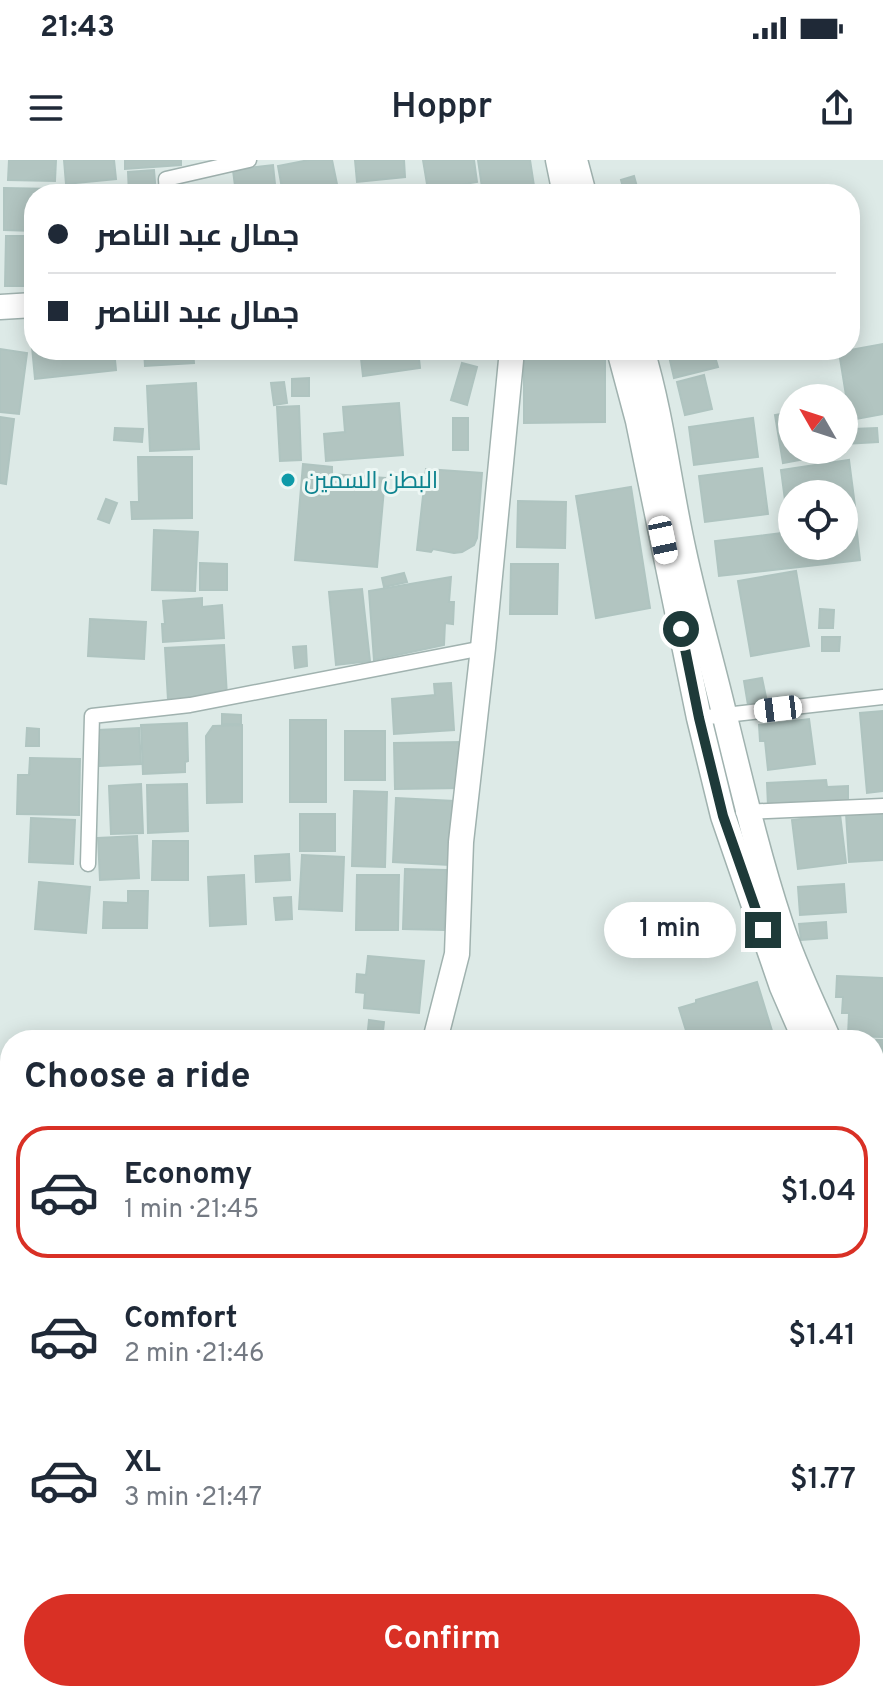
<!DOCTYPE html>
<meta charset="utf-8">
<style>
:root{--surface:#fff;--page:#f6f6f7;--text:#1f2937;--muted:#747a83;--line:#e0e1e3;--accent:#d93025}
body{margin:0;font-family:Overpass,Cairo,sans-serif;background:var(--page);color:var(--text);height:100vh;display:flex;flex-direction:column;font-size:30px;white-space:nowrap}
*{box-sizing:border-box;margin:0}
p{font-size:26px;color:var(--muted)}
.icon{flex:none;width:44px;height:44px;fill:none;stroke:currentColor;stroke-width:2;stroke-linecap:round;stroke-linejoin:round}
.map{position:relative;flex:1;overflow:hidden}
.drawer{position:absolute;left:0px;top:870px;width:884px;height:672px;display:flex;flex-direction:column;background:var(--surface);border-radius:32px 32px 0 0;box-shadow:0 4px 20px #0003}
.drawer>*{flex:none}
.top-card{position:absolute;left:24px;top:24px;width:836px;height:176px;border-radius:32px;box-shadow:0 4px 20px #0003;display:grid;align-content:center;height:176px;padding:0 24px;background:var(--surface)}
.needle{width:52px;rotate:309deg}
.buttons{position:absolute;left:778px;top:224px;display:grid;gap:16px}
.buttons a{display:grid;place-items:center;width:80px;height:80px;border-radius:50%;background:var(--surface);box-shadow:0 4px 20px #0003;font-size:40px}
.end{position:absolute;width:36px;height:36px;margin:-18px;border:10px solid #1e3a39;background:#fff;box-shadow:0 0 0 4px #fff}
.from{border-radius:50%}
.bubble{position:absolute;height:56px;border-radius:28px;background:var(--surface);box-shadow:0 4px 20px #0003;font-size:26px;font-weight:600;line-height:56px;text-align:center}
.car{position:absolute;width:24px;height:48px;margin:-24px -12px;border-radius:10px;box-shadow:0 0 6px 2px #0007;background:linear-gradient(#fff 24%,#345 0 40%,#fff 0 76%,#345 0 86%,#fff 0)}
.top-card b{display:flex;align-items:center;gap:28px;height:76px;font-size:30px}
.top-card b+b{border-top:2px solid var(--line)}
.top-card i{width:20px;height:20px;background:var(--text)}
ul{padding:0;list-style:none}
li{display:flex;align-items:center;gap:24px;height:132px;margin:0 16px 12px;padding:0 8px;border:4px solid transparent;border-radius:32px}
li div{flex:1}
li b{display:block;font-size:30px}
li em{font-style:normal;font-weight:600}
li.active{border-color:var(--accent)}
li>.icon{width:72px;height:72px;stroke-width:1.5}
h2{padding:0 24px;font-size:36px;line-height:96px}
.primary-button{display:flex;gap:16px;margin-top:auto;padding:16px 24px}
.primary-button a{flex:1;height:92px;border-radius:48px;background:var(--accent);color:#fff;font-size:32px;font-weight:600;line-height:92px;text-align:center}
.status{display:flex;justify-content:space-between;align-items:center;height:56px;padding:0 40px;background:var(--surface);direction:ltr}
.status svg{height:22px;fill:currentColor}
header{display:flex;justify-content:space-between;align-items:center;height:104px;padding:0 24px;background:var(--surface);font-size:36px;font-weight:600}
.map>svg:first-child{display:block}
.building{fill:#b2c5c1;stroke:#afc4c0;stroke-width:2}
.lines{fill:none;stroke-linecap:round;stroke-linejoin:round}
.service-casing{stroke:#a0b2af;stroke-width:17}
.minor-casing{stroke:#a0b2af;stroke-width:27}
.tertiary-casing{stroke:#a0b2af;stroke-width:27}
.service{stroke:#fff;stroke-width:14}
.minor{stroke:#fff;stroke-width:24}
.tertiary{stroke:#fff;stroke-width:24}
.route{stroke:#1e3a39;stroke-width:10}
.culture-dot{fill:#0f9aa8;stroke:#edf7f4;stroke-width:3}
.labels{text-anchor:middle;stroke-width:6;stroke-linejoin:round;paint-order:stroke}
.culture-label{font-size:24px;fill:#0d838f;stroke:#edf7f4;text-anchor:start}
</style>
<div class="status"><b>21:43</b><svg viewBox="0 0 49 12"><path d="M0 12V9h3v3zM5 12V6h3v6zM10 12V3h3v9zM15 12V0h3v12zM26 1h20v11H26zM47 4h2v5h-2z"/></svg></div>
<header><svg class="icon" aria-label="menu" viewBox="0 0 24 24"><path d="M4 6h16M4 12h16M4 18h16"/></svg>Hoppr<svg class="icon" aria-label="share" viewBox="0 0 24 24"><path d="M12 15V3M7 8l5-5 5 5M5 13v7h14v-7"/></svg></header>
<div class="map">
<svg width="883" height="1542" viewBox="0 0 883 1542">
<rect width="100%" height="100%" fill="#ddeae7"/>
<g class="building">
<polygon points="9,0 56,0 55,21 8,20"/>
<polygon points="64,0 114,0 116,19 66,24"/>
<polygon points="125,0 181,0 181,5 125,9"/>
<polygon points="309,0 332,0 339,34 283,34 278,6"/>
<polygon points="355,0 404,0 405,17 357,22"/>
<polygon points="423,0 474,0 477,22 428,30"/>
<polygon points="478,0 530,0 534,26 483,34"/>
<polygon points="273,5 276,34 236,34 233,10"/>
<polygon points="154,10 156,34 129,34 128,12"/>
<polygon points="634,16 639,34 625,34 621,20"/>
<polygon points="4,28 54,29 54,34 34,34 34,71 4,70"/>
<polygon points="6,76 34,76 34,126 5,126"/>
<polygon points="34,164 34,190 114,190 116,210 35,219 30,165"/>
<polygon points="883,184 883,254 850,260 839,192"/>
<polygon points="0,189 27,193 19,254 0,252"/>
<polygon points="144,190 193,190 194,203 145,206"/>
<polygon points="360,190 418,190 420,208 363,216"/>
<polygon points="524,190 605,190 605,262 524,263"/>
<polygon points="665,190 713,190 718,207 674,218 669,196 666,197"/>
<polygon points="462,203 477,207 467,245 451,240"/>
<polygon points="704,215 712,249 685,255 677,222"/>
<polygon points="309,218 309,236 292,236 292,219"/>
<polygon points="284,222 287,243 274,245 271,223"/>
<polygon points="196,223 199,289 150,291 147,226"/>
<polygon points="399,243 403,295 326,301 324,274 345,272 343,247"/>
<polygon points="299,246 301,300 280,301 277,247"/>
<polygon points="792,252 792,290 836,290 837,293 783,303 775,255"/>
<polygon points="0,257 14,259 6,324 0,323"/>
<rect x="453" y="258" width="15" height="32"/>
<polygon points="753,258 758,297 694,305 689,267"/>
<polygon points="844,264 852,264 852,269 877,268 878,282 844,284"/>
<polygon points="115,268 143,269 142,282 114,280"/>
<polygon points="138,297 192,297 192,358 132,359 131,342 139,342"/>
<polygon points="849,300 855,346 844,347 844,334 792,334 792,354 787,355 781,310"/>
<polygon points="303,304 332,307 332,314 385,318 377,407 295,400"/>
<polygon points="762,308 768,354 705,362 699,316"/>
<polygon points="426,309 482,313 477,378 474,385 462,392 454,393 433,389 431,392 417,390"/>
<polygon points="631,327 650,448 596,458 576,336"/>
<polygon points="106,339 117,343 109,363 98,359"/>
<polygon points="518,341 566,342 565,388 517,387"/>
<polygon points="855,355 860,400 719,416 715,381 782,373 781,364 792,363 792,386 844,386 844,357"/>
<polygon points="154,370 198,372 195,431 152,430"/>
<polygon points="200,403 227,404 227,430 200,430"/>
<polygon points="511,404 558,404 557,454 510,454"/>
<polygon points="796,411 809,486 751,496 738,421"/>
<polygon points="404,413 407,422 384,427 382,418"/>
<polygon points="451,417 449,442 454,442 453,464 445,463 444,485 374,500 369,431"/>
<polygon points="362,429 370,501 336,505 329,432"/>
<polygon points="202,438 202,447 222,445 224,478 163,482 162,464 165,464 163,441"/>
<polygon points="820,449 834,450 833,468 819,468"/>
<polygon points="90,459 146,462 144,499 88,496"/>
<polygon points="822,477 840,477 839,491 822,491"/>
<polygon points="224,485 227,536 168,540 165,488"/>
<polygon points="306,486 307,506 295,508 293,487"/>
<polygon points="762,518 767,542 748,545 744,521"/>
<polygon points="451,523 454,570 394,574 392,539 435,535 434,524"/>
<polygon points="883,551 883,631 867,633 860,553"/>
<polygon points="222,554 241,555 241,564 222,564"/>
<polygon points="809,559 815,604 768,610 765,581 760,581 759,565"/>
<rect x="290" y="560" width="36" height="82"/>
<polygon points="187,563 188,601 185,602 185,612 143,614 141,565"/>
<polygon points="242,565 242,642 207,643 206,576 213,566"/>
<polygon points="27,568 39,569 39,586 26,586"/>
<polygon points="139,568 141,604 100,606 98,570"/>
<rect x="345" y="571" width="40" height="49"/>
<polygon points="463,582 463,628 395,629 394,583"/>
<polygon points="30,598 80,599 79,655 17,654 18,615 29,615"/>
<polygon points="826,620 827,627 848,626 848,641 768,646 767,623"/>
<polygon points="141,624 143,673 111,674 109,626"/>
<polygon points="187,624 188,671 148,673 147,625"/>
<polygon points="354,631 387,632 385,707 352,706"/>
<polygon points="396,638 454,641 450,705 393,702"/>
<polygon points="883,652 883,700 849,702 846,653"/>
<rect x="300" y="654" width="35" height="37"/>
<polygon points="840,654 846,703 798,709 792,660"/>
<polygon points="31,658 75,660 73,704 29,702"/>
<polygon points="137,676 139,718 100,720 98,678"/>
<polygon points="153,681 188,681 188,720 152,720"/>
<polygon points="289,694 290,720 256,722 255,696"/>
<polygon points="302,695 344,697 342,751 299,749"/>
<polygon points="405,709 446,710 444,770 403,769"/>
<polygon points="244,715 246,764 210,766 208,717"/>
<polygon points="357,715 399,715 398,770 356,770"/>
<polygon points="39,722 90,727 86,773 35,769"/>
<polygon points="844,724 846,752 800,755 798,727"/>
<polygon points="128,731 148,731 147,768 103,768 104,742 128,743"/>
<polygon points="291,737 292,759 276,760 274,738"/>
<polygon points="826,762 827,778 801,780 799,764"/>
<polygon points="368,796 424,801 419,853 364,848 365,833 356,832 357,814 366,815"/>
<polygon points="837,816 883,818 883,877 848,876 849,853 842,853 843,837 836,837"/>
<polygon points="757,822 773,874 778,873 780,880 764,880 763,877 752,880 689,880 679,848 696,843 696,840"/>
<polygon points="369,860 384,862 382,880 367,880"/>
<polygon points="848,879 883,880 883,951 874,932 874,880"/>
<polygon points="0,1063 10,1065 10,1129 0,1126"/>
<polygon points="883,1216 883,1255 874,1256 874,1218"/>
<polygon points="0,1371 10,1373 10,1413 0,1412"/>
<polygon points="0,1420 10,1421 10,1486 8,1503 0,1502"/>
<polygon points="883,1439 883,1479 874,1480 874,1440"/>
<polygon points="883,1484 883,1529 874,1530 874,1485"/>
<polygon points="0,1531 19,1533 18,1542 0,1542"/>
<polygon points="738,1532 786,1532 788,1542 740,1542"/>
<polygon points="789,1532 824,1532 826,1542 790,1542"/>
<polygon points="883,1534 883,1542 850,1542 849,1539"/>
</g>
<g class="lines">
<defs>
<g id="service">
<polyline points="167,34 166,19 249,0"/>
<polyline points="699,558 883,537"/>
<polyline points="743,652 883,646"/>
<polyline points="88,704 92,556 190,545 483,488"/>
<polyline points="0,1507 10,1510"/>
<polyline points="126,1532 198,1542"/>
<polyline points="38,1542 40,1532"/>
<polyline points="303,1542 369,1535 409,1542"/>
</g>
<g id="minor">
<polyline points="0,147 34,145"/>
<polyline points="0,1313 10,1313"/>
</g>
<g id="tertiary">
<polyline points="558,0 565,34"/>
<polyline points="575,0 584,34"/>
<polyline points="619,190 638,261 699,558 723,656 782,827 805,880"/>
<path d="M642,190C662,256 669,325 684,392C696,448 712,502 725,557C742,626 758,695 780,762C793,803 812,841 829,880"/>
<polyline points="435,880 457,794 461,682 483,488 512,190"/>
<polyline points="874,986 883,1002"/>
<polyline points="874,1030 883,1046"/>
<polyline points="291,1542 307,1532"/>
</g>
</defs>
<use href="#service" class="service-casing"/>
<use href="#minor" class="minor-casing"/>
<use href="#tertiary" class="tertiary-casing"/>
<use href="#service" class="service"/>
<use href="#minor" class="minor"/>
<use href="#tertiary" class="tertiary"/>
</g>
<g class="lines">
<polyline class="route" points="681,469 699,558 723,656 763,770"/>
</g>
<circle class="culture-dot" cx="288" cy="320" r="8"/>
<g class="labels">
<g class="culture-label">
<text x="304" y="328">البطن السمين</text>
</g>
</g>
</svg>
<div class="buttons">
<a><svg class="needle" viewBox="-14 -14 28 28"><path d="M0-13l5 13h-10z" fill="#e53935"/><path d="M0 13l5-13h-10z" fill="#747a83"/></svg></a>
<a><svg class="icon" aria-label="locate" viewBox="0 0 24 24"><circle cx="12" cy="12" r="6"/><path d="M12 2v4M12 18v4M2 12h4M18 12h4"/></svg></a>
</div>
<i class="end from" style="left:681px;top:469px"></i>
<i class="end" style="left:763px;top:770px"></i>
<div class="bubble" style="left:604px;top:742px;width:132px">1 min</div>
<i class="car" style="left:663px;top:380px;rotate:168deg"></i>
<i class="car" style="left:778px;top:549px;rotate:263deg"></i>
<div class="top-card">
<b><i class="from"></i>جمال عبد الناصر</b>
<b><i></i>جمال عبد الناصر</b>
</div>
<section class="drawer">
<h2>Choose a ride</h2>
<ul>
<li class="active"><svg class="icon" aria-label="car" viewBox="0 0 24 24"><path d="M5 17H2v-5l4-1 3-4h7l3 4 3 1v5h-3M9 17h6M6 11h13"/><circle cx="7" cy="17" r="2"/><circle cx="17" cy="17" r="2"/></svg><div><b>Economy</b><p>1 min · 21:45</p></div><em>$1.04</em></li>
<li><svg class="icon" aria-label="car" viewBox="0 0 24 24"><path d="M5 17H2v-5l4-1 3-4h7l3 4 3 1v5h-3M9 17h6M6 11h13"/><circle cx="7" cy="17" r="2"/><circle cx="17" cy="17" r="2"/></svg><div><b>Comfort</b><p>2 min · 21:46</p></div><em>$1.41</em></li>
<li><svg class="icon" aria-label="car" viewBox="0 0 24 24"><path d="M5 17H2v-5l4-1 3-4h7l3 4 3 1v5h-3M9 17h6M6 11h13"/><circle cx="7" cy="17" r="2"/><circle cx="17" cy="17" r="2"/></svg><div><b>XL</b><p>3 min · 21:47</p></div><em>$1.77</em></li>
</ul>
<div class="primary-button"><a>Confirm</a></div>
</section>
</div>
